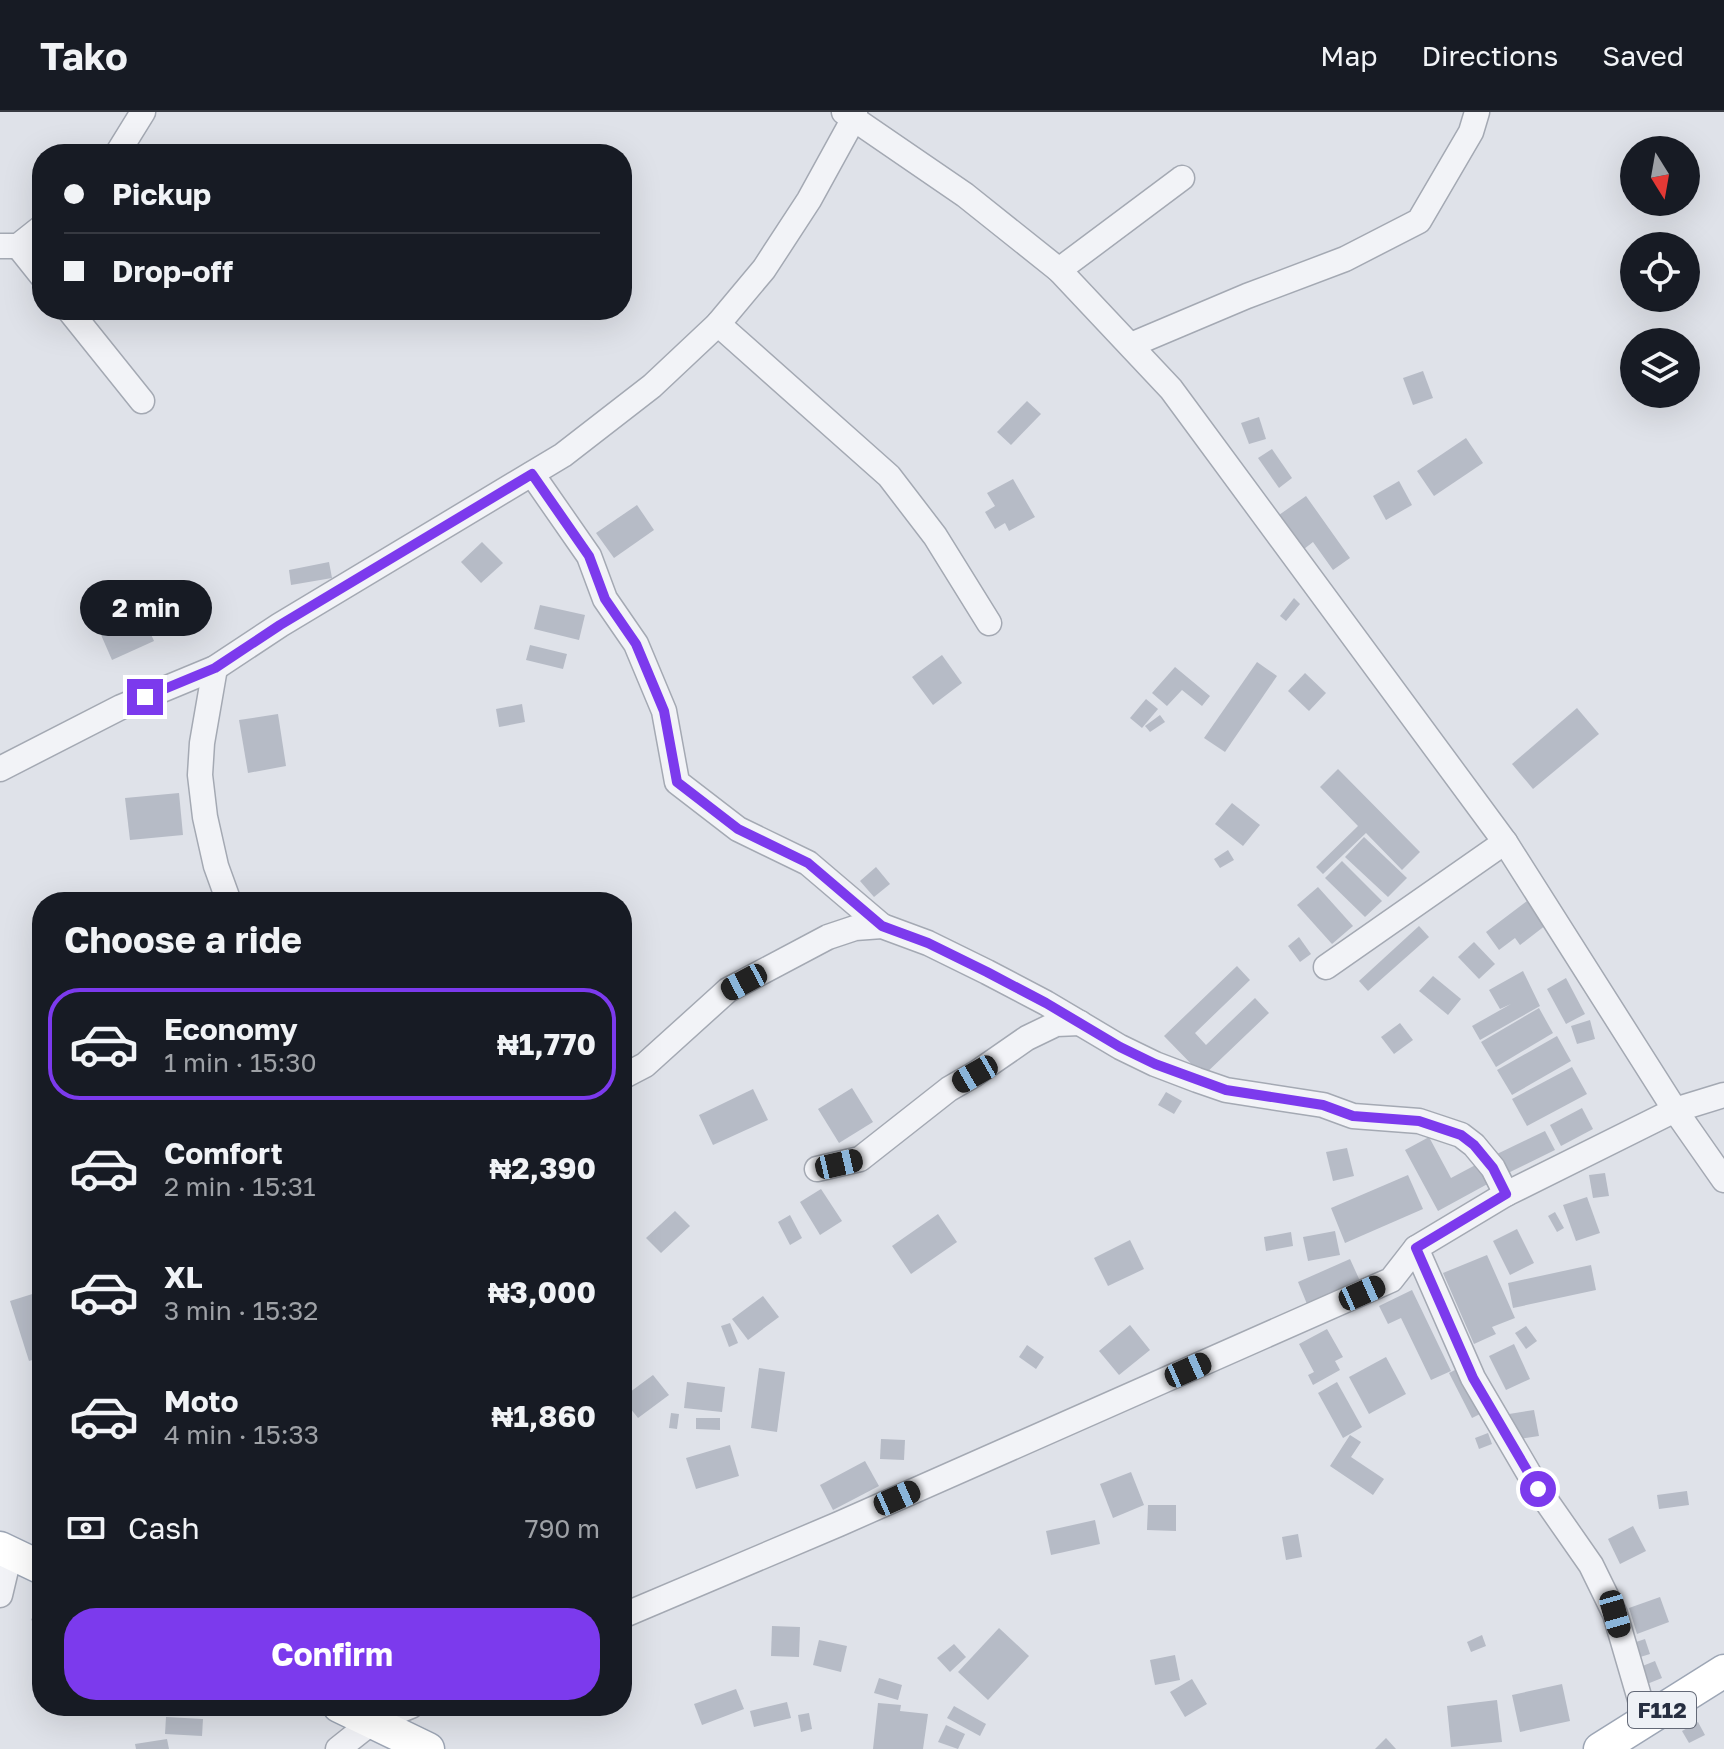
<!DOCTYPE html>
<meta charset="utf-8">
<style>
:root{--surface:#171b24;--page:#242831;--text:#f1f3f6;--muted:#9ea1a6;--line:#363941;--accent:#7c3aed}
body{margin:0;font-family:"Golos Text",sans-serif;background:var(--page);color:var(--text);height:100vh;display:flex;flex-direction:column;font-size:30px;white-space:nowrap}
*{box-sizing:border-box;margin:0}
p{font-size:26px;color:var(--muted)}
.icon{flex:none;width:44px;height:44px;fill:none;stroke:currentColor;stroke-width:2;stroke-linecap:round;stroke-linejoin:round}
.map{position:relative;flex:1;overflow:hidden}
.panel{position:absolute;left:32px;top:780px;width:600px;height:824px;display:flex;flex-direction:column;background:var(--surface);border-radius:32px;box-shadow:0 8px 32px #0002}
.panel>*{flex:none}
.guide{position:absolute;left:32px;top:32px;width:600px;height:176px;border-radius:32px;box-shadow:0 8px 32px #0002;display:grid;align-content:center;height:176px;padding:0 32px;background:var(--surface)}
.needle{width:52px;rotate:169deg}
.buttons{position:absolute;left:1620px;top:24px;display:grid;gap:16px}
.buttons a{display:grid;place-items:center;width:80px;height:80px;border-radius:50%;background:var(--surface);box-shadow:0 8px 32px #0002;font-size:40px}
.end{position:absolute;width:36px;height:36px;margin:-18px;border:10px solid #7c3aed;background:#fff;box-shadow:0 0 0 4px #fff}
.from{border-radius:50%}
.bubble{position:absolute;height:56px;border-radius:28px;background:var(--surface);box-shadow:0 8px 32px #0002;font-size:26px;font-weight:700;line-height:56px;text-align:center}
.car{position:absolute;width:24px;height:48px;margin:-24px -12px;border-radius:10px;box-shadow:0 0 6px 2px #0007;background:linear-gradient(#222 24%,#8ab4d8 0 40%,#222 0 76%,#8ab4d8 0 86%,#222 0)}
.guide b{display:flex;align-items:center;gap:28px;height:76px;font-size:30px}
.guide b+b{border-top:2px solid var(--line)}
.guide i{width:20px;height:20px;background:var(--text)}
ul{padding:0;list-style:none}
li{display:flex;align-items:center;gap:24px;height:112px;margin:0 16px 12px;padding:0 16px;border:4px solid transparent;border-radius:32px}
li div{flex:1}
li b{display:block;font-size:30px}
li em{font-style:normal;font-weight:700}
li.selected{border-color:var(--accent)}
li>.icon{width:72px;height:72px;stroke-width:1.5}
h2{padding:0 32px;font-size:36px;line-height:96px}
.pay{display:flex;align-items:center;gap:20px;height:88px;padding:0 32px;font-size:30px}
.pay p{margin-inline-start:auto}
.cta{display:flex;gap:16px;margin-top:auto;padding:16px 32px}
.cta a{flex:1;height:92px;border-radius:32px;background:var(--accent);color:#fff;font-size:32px;font-weight:700;line-height:92px;text-align:center}
header{display:flex;align-items:center;gap:48px;box-sizing:border-box;height:112px;padding:0 40px;background:var(--surface);border-bottom:2px solid var(--line)}
header strong{font-size:38px}
nav{display:flex;gap:44px;margin-inline-start:auto;font-size:28px}
.map>svg:first-child{display:block}
.building{fill:#b6bbc6}
.lines{fill:none;stroke-linecap:round;stroke-linejoin:round}
.minor-casing{stroke:#a4a9b3;stroke-width:27}
.major-casing{stroke:#9da6b5;stroke-width:35}
.minor{stroke:#f2f3f7;stroke-width:24}
.major{stroke:#fff;stroke-width:32}
.route{stroke:#7c3aed;stroke-width:10}
.labels{text-anchor:middle;stroke-width:7;stroke-linejoin:round;paint-order:stroke}
.shield{fill:#eef1f6;stroke:#636977;stroke-width:2}
.shield-label{font-size:22px;font-weight:bold;fill:#272f41}
</style>
<header>
<strong>Tako</strong>
<nav><a>Map</a><a>Directions</a><a>Saved</a></nav>
</header>
<div class="map">
<svg width="1724" height="1637" viewBox="0 0 1724 1637">
<rect width="100%" height="100%" fill="#dfe2e9"/>
<g class="building">
<polygon points="1423,259 1433,286 1413,293 1403,266"/>
<polygon points="1027,289 1041,302 1011,333 997,320"/>
<polygon points="1259,305 1266,327 1249,332 1241,311"/>
<polygon points="1466,326 1483,351 1434,384 1417,359"/>
<polygon points="1272,337 1292,366 1279,376 1258,346"/>
<polygon points="1013,367 1035,405 1009,419 1005,411 995,417 985,400 995,394 987,381"/>
<polygon points="1399,369 1412,393 1386,408 1373,384"/>
<polygon points="1306,384 1350,446 1333,458 1313,430 1304,437 1279,403"/>
<polygon points="637,393 654,418 614,446 596,421"/>
<polygon points="482,430 503,451 481,471 461,450"/>
<polygon points="329,450 332,466 291,473 289,458"/>
<polygon points="1294,486 1300,492 1286,509 1280,504"/>
<polygon points="540,493 585,503 579,528 534,517"/>
<polygon points="140,498 154,529 112,548 98,516"/>
<polygon points="530,533 567,542 563,557 526,548"/>
<polygon points="942,543 962,571 933,593 912,565"/>
<polygon points="1257,550 1277,564 1225,640 1204,626"/>
<polygon points="1175,555 1210,584 1202,594 1182,578 1167,594 1152,581"/>
<polygon points="1305,561 1326,581 1309,599 1288,579"/>
<polygon points="1146,587 1158,597 1142,616 1130,606"/>
<polygon points="522,592 525,610 499,615 496,597"/>
<polygon points="1577,596 1599,622 1533,677 1512,652"/>
<polygon points="278,602 286,654 248,661 239,608"/>
<polygon points="1160,603 1165,610 1150,620 1145,614"/>
<polygon points="1338,657 1420,740 1402,758 1366,721 1323,762 1316,755 1358,714 1320,675"/>
<polygon points="179,681 183,723 130,728 125,686"/>
<polygon points="1232,691 1260,713 1243,734 1215,712"/>
<polygon points="1364,725 1407,766 1388,785 1345,745"/>
<polygon points="1228,738 1234,748 1220,756 1214,747"/>
<polygon points="1342,749 1382,789 1365,805 1325,766"/>
<polygon points="876,755 890,772 874,785 860,769"/>
<polygon points="1318,775 1353,814 1332,832 1297,793"/>
<polygon points="1527,789 1546,813 1520,833 1515,826 1499,838 1486,820"/>
<polygon points="1419,814 1429,825 1368,879 1359,869"/>
<polygon points="1299,825 1311,842 1300,850 1288,834"/>
<polygon points="1474,830 1495,852 1479,867 1458,845"/>
<polygon points="1237,854 1250,868 1195,921 1206,933 1255,886 1269,901 1203,964 1164,924"/>
<polygon points="1523,859 1540,894 1480,928 1472,914 1511,892 1500,897 1489,878"/>
<polygon points="1433,864 1461,887 1448,903 1419,879"/>
<polygon points="1566,866 1585,902 1566,912 1547,877"/>
<polygon points="1539,896 1553,921 1496,955 1481,930"/>
<polygon points="1590,908 1595,927 1577,932 1571,914"/>
<polygon points="1400,911 1413,928 1394,942 1381,925"/>
<polygon points="1557,924 1571,949 1512,983 1497,958"/>
<polygon points="1572,955 1587,982 1527,1014 1512,987"/>
<polygon points="852,976 873,1010 839,1031 818,997"/>
<polygon points="753,977 768,1008 713,1033 699,1003"/>
<polygon points="1166,980 1182,989 1174,1002 1158,993"/>
<polygon points="1582,996 1593,1017 1561,1034 1550,1013"/>
<polygon points="1545,1019 1555,1038 1506,1062 1497,1042"/>
<polygon points="1429,1025 1451,1066 1483,1049 1493,1069 1438,1099 1405,1038"/>
<polygon points="1347,1036 1354,1064 1333,1069 1326,1040"/>
<polygon points="1605,1061 1609,1084 1593,1086 1589,1063"/>
<polygon points="1408,1063 1423,1097 1345,1131 1331,1096"/>
<polygon points="821,1077 842,1109 820,1123 800,1090"/>
<polygon points="1587,1085 1600,1121 1576,1129 1563,1093"/>
<polygon points="675,1099 690,1114 661,1141 646,1126"/>
<polygon points="1555,1100 1564,1116 1557,1120 1548,1104"/>
<polygon points="938,1102 957,1130 911,1162 892,1134"/>
<polygon points="790,1103 802,1126 790,1133 778,1110"/>
<polygon points="1517,1117 1534,1151 1510,1163 1493,1129"/>
<polygon points="1335,1119 1340,1143 1308,1149 1303,1125"/>
<polygon points="1291,1120 1293,1134 1266,1139 1264,1125"/>
<polygon points="1130,1128 1144,1157 1108,1174 1094,1146"/>
<polygon points="1487,1143 1515,1206 1492,1215 1496,1222 1474,1232 1443,1161"/>
<polygon points="1350,1147 1360,1169 1307,1192 1298,1170"/>
<polygon points="1591,1153 1596,1178 1513,1196 1508,1171"/>
<polygon points="1412,1178 1451,1259 1431,1268 1401,1206 1388,1212 1379,1194"/>
<polygon points="42,1179 42,1245 29,1249 10,1189"/>
<polygon points="763,1184 779,1205 748,1228 732,1207"/>
<polygon points="730,1211 738,1231 729,1235 721,1214"/>
<polygon points="1130,1213 1150,1238 1119,1263 1099,1239"/>
<polygon points="1526,1214 1537,1229 1526,1237 1515,1221"/>
<polygon points="1327,1217 1343,1245 1335,1249 1340,1258 1313,1273 1308,1263 1314,1260 1299,1232"/>
<polygon points="1514,1232 1530,1267 1506,1278 1489,1244"/>
<polygon points="1027,1233 1044,1245 1036,1257 1019,1245"/>
<polygon points="1386,1245 1406,1282 1369,1302 1349,1265"/>
<polygon points="759,1256 785,1260 777,1320 751,1316"/>
<polygon points="1457,1257 1480,1302 1472,1306 1449,1261"/>
<polygon points="653,1263 669,1283 638,1306 622,1286"/>
<polygon points="687,1270 725,1275 722,1300 684,1296"/>
<polygon points="1337,1270 1362,1315 1343,1326 1318,1281"/>
<polygon points="1534,1298 1539,1324 1513,1328 1509,1302"/>
<polygon points="671,1301 679,1302 677,1317 669,1316"/>
<polygon points="696,1306 720,1306 720,1318 696,1317"/>
<polygon points="1488,1321 1492,1332 1479,1337 1475,1326"/>
<polygon points="1350,1323 1361,1330 1351,1345 1384,1367 1373,1383 1330,1354"/>
<polygon points="881,1327 905,1328 904,1348 880,1347"/>
<polygon points="730,1333 739,1364 696,1377 686,1346"/>
<polygon points="865,1349 879,1374 833,1398 820,1373"/>
<polygon points="1131,1360 1144,1393 1113,1406 1100,1372"/>
<polygon points="1687,1379 1689,1393 1659,1397 1657,1383"/>
<polygon points="1148,1393 1176,1393 1176,1419 1147,1418"/>
<polygon points="1095,1408 1100,1432 1051,1443 1046,1419"/>
<polygon points="1633,1414 1646,1439 1620,1452 1608,1427"/>
<polygon points="1298,1422 1302,1445 1286,1448 1282,1425"/>
<polygon points="1660,1485 1669,1510 1637,1522 1629,1496"/>
<polygon points="39,1491 42,1493 42,1514 31,1508"/>
<polygon points="772,1514 800,1515 799,1545 771,1544"/>
<polygon points="999,1516 1029,1544 988,1588 958,1560"/>
<polygon points="1482,1523 1486,1534 1471,1540 1467,1530"/>
<polygon points="1645,1527 1650,1542 1637,1546 1633,1531"/>
<polygon points="819,1528 847,1534 841,1560 813,1553"/>
<polygon points="954,1532 966,1545 950,1560 937,1546"/>
<polygon points="1175,1543 1180,1568 1155,1573 1150,1548"/>
<polygon points="1655,1549 1662,1566 1647,1572 1640,1555"/>
<polygon points="879,1566 902,1573 898,1588 874,1581"/>
<polygon points="1192,1567 1207,1592 1185,1605 1170,1580"/>
<polygon points="1562,1572 1570,1609 1520,1620 1512,1583"/>
<polygon points="736,1577 744,1597 702,1613 694,1592"/>
<polygon points="1497,1588 1502,1630 1451,1635 1447,1594"/>
<polygon points="787,1590 791,1606 754,1615 750,1599"/>
<polygon points="878,1591 901,1593 900,1599 928,1602 923,1637 873,1637"/>
<polygon points="573,1594 593,1594 576,1602"/>
<polygon points="954,1594 986,1612 980,1624 947,1606"/>
<polygon points="809,1601 812,1617 801,1620 798,1603"/>
<polygon points="166,1605 203,1607 202,1624 165,1622"/>
<polygon points="1698,1610 1705,1623 1689,1631 1682,1619"/>
<polygon points="946,1613 965,1622 958,1637 938,1630"/>
<polygon points="1386,1626 1396,1637 1375,1637"/>
<polygon points="167,1627 169,1637 136,1637 135,1632"/>
</g>
<g class="lines">
<defs>
<g id="minor">
<polyline points="844,0 965,83 1059,158 1171,277 1505,730 1675,998 1724,1068"/>
<polyline points="117,42 143,0"/>
<polyline points="0,134 18,134 42,115"/>
<polyline points="18,134 42,164"/>
<polyline points="1059,158 1182,66"/>
<polyline points="69,198 142,289"/>
<polyline points="718,212 889,364 935,424 989,511"/>
<polyline points="1131,233 1247,184 1345,147 1419,109 1471,20 1477,0"/>
<polyline points="532,362 589,444 605,487 636,532 664,599 677,670 738,717 808,751 882,814"/>
<polyline points="215,556 202,631 200,663 205,705 216,754 229,790"/>
<polyline points="0,657 121,595 215,556 280,513 563,343 652,274 718,212 764,157 809,88 853,8 855,0"/>
<polyline points="1326,855 1505,730"/>
<polyline points="622,965 645,953 728,878 828,825 855,816 882,814 928,831 987,860 1046,891 1120,935 1155,952 1197,968 1226,978 1323,993 1353,1004 1419,1009 1461,1023 1474,1033 1493,1056 1506,1082"/>
<polyline points="817,1057 860,1047 949,977 975,962 1027,926 1056,912 1080,911"/>
<polyline points="1416,1136 1473,1266 1538,1377 1591,1453 1615,1502 1646,1608"/>
<polyline points="0,1483 10,1441"/>
<polyline points="622,1504 839,1412 1391,1168 1416,1136 1506,1082 1675,998 1724,983"/>
<polyline points="338,1637 372,1610 411,1594"/>
</g>
<g id="major">
<polyline points="0,1436 42,1456"/>
<polyline points="339,1594 428,1637"/>
<polyline points="1600,1637 1724,1559"/>
</g>
</defs>
<use href="#minor" class="minor-casing"/>
<use href="#major" class="major-casing"/>
<use href="#minor" class="minor"/>
<use href="#major" class="major"/>
</g>
<g class="lines">
<polyline class="route" points="145,585 215,556 280,513 532,362 589,444 605,487 636,532 664,599 677,670 738,717 808,751 882,814 928,831 987,860 1046,891 1120,935 1155,952 1226,978 1323,993 1353,1004 1419,1009 1461,1023 1474,1033 1493,1056 1506,1082 1416,1136 1473,1266 1538,1377"/>
</g>
<g class="labels">
<rect class="shield" x="1628" y="1580" width="68" height="36" rx="6"/>
<g class="shield-label">
<text x="1662" y="1606">F112</text>
</g>
</g>
</svg>
<div class="buttons">
<a><svg class="needle" viewBox="-14 -14 28 28"><path d="M0-13l5 13h-10z" fill="#e53935"/><path d="M0 13l5-13h-10z" fill="#9ea1a6"/></svg></a>
<a><svg class="icon" aria-label="locate" viewBox="0 0 24 24"><circle cx="12" cy="12" r="6"/><path d="M12 2v4M12 18v4M2 12h4M18 12h4"/></svg></a>
<a><svg class="icon" aria-label="layers" viewBox="0 0 24 24"><path d="M12 4l9 5-9 5-9-5zM3 14l9 5 9-5"/></svg></a>
</div>
<i class="end from" style="left:1538px;top:1377px"></i>
<i class="end" style="left:145px;top:585px"></i>
<div class="bubble" style="left:80px;top:468px;width:132px">2 min</div>
<i class="car" style="left:744px;top:870px;rotate:242deg"></i>
<i class="car" style="left:975px;top:962px;rotate:240deg"></i>
<i class="car" style="left:839px;top:1052px;rotate:77deg"></i>
<i class="car" style="left:1362px;top:1181px;rotate:66deg"></i>
<i class="car" style="left:1188px;top:1258px;rotate:66deg"></i>
<i class="car" style="left:897px;top:1386px;rotate:66deg"></i>
<i class="car" style="left:1615px;top:1502px;rotate:164deg"></i>
<div class="guide">
<b><i class="from"></i>Pickup</b>
<b><i></i>Drop-off</b>
</div>
<section class="panel">
<h2>Choose a ride</h2>
<ul>
<li class="selected"><svg class="icon" aria-label="car" viewBox="0 0 24 24"><path d="M5 17H2v-5l4-1 3-4h7l3 4 3 1v5h-3M9 17h6M6 11h13"/><circle cx="7" cy="17" r="2"/><circle cx="17" cy="17" r="2"/></svg><div><b>Economy</b><p>1 min · 15:30</p></div><em>₦1,770</em></li>
<li><svg class="icon" aria-label="car" viewBox="0 0 24 24"><path d="M5 17H2v-5l4-1 3-4h7l3 4 3 1v5h-3M9 17h6M6 11h13"/><circle cx="7" cy="17" r="2"/><circle cx="17" cy="17" r="2"/></svg><div><b>Comfort</b><p>2 min · 15:31</p></div><em>₦2,390</em></li>
<li><svg class="icon" aria-label="car" viewBox="0 0 24 24"><path d="M5 17H2v-5l4-1 3-4h7l3 4 3 1v5h-3M9 17h6M6 11h13"/><circle cx="7" cy="17" r="2"/><circle cx="17" cy="17" r="2"/></svg><div><b>XL</b><p>3 min · 15:32</p></div><em>₦3,000</em></li>
<li><svg class="icon" aria-label="car" viewBox="0 0 24 24"><path d="M5 17H2v-5l4-1 3-4h7l3 4 3 1v5h-3M9 17h6M6 11h13"/><circle cx="7" cy="17" r="2"/><circle cx="17" cy="17" r="2"/></svg><div><b>Moto</b><p>4 min · 15:33</p></div><em>₦1,860</em></li>
</ul>
<div class="pay"><svg class="icon" aria-label="cash" viewBox="0 0 24 24"><path d="M3 7h18v10H3z"/><circle cx="12" cy="12" r="2"/></svg>Cash<p>790 m</p></div>
<div class="cta"><a>Confirm</a></div>
</section>
</div>
